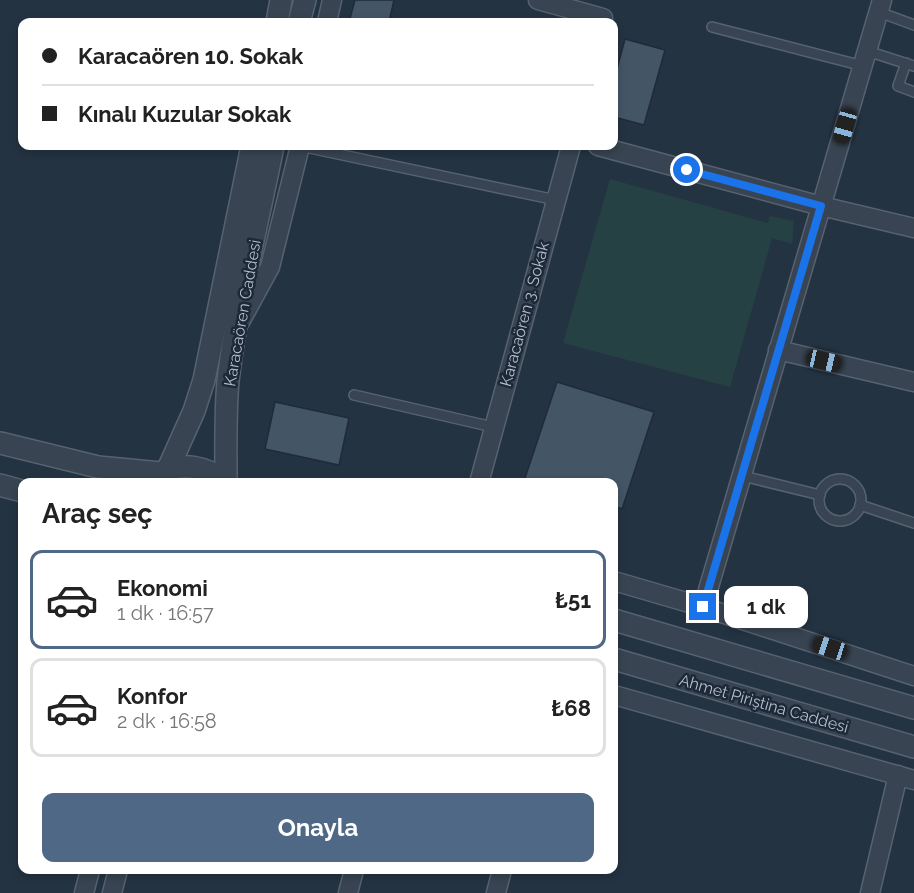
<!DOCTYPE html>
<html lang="tr">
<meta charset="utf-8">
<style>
:root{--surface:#fff;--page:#f2f2f2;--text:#222;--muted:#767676;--line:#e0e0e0;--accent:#4f6885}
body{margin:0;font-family:Raleway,sans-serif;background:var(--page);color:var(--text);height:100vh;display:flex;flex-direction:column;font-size:22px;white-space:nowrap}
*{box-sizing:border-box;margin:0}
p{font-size:20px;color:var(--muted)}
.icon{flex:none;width:33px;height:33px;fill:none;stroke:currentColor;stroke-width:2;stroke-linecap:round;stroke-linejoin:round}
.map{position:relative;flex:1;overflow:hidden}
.sheet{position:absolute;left:18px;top:478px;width:600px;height:396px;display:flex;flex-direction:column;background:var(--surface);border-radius:12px;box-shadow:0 3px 9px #0003}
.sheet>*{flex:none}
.banner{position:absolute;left:18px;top:18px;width:600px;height:132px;border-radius:12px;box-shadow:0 3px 9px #0003;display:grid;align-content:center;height:132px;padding:0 24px;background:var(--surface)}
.end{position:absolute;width:27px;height:27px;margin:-14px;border:8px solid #1a73e8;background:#fff;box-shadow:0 0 0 3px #fff}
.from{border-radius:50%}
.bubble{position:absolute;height:42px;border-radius:12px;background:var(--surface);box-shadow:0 3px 9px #0003;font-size:20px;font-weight:700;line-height:42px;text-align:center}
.car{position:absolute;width:18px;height:36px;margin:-18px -9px;border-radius:8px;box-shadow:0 0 4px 2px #0007;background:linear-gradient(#222 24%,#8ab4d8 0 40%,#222 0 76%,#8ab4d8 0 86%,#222 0)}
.banner b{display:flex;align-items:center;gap:21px;height:57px;font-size:22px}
.banner b+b{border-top:2px solid var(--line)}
.banner i{width:15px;height:15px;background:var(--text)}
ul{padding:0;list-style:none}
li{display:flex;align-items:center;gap:18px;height:99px;margin:0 12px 9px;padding:0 12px;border:3px solid var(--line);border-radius:12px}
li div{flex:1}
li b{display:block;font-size:22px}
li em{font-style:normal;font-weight:700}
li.on{border-color:var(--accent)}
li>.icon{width:54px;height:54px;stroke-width:1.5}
h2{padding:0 24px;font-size:27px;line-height:72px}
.primary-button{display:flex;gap:12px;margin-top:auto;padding:12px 24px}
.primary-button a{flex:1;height:69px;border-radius:12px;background:var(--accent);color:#fff;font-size:24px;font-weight:700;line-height:69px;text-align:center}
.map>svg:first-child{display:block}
.green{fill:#264143}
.building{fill:#456;stroke:#1f2b39;stroke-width:1.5}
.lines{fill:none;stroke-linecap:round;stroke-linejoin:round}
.service-casing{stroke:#56626f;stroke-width:12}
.minor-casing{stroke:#56626f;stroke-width:21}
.tertiary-casing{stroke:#56626f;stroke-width:24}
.service{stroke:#384451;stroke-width:9}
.minor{stroke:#384451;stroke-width:18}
.tertiary{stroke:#384451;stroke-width:21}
.route{stroke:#1a73e8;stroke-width:8}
.labels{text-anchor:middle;stroke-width:5;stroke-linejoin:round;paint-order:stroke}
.street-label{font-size:16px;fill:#b5bfcc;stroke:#1d2937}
</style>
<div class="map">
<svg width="914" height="893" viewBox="0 0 914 893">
<rect width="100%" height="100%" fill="#243342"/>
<polygon class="green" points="610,179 768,223 770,216 794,221 792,244 772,238 730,387 563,343"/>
<g class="building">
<polygon points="355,0 394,0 389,22 349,22"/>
<polygon points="625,39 665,50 644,125 614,117 614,80"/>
<polygon points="557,382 654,412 622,509 614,506 614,483 532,483 524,481"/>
<polygon points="275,402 349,418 339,465 265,449"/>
</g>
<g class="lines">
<defs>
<g id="service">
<polyline points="879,12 914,25"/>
<polyline points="712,27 863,66"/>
<polyline points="867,51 914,66"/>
<polyline points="906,63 898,86 914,92"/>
<polyline points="300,146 556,200"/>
<polyline points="354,395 493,427"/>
<polyline points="751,478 820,495"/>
<circle cx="840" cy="500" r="21"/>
<polyline points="860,505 914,523"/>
</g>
<g id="minor">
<polyline points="538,0 603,18"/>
<polyline points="327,22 332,0"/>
<polyline points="598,146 821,206 914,228"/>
<polyline points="240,322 270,267 300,146"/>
<polyline points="778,350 914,382"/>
<polyline points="479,483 571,146"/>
<polyline points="614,581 703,607 914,676"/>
<polyline points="703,607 882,0"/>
<polyline points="614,695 914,780"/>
<polyline points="84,893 90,870"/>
<polyline points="112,893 118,870"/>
<polyline points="348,893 354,870"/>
<polyline points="496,893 502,870"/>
<polyline points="870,893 898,775"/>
</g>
<g id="tertiary">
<polyline points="277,22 281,0"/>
<polyline points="299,22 305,0"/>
<polyline points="0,443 98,467 161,473"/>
<polyline points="168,469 194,411 204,380 252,146"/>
<path d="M160,473C183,462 207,466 226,483"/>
<path d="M226,483C226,449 225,415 228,381C237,302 258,223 273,146"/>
<polyline points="0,485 22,491"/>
<polyline points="614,620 914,708"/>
<polyline points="614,659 914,747"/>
</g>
</defs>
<use href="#service" class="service-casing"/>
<use href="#minor" class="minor-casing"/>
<use href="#tertiary" class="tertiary-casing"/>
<use href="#service" class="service"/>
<use href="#minor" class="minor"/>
<use href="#tertiary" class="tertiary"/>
</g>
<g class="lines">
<polyline class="route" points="687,170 821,206 703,607"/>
</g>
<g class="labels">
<g class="street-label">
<text transform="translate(242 313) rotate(-80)" y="6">Karacaören Caddesi</text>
<text transform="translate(524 314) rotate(-75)" y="6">Karacaören 3. Sokak</text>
<text transform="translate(764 703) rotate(16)" y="6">Ahmet Piriştina Caddesi</text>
</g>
</g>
</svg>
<i class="end from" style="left:687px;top:170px"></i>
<i class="end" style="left:703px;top:607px"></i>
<div class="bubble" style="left:724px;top:586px;width:84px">1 dk</div>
<i class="car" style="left:845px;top:126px;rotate:196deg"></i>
<i class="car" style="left:824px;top:361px;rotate:103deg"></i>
<i class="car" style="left:830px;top:648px;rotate:288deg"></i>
<div class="banner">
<b><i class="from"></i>Karacaören 10. Sokak</b>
<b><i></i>Kınalı Kuzular Sokak</b>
</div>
<section class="sheet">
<h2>Araç seç</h2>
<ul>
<li class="on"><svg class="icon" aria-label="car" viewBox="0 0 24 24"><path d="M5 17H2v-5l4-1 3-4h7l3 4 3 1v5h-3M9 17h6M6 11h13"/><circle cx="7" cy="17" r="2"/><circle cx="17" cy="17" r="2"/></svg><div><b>Ekonomi</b><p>1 dk · 16:57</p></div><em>₺51</em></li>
<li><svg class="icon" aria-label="car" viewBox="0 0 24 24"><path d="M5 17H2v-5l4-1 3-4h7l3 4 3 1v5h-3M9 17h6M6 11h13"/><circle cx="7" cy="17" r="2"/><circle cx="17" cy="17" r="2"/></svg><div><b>Konfor</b><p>2 dk · 16:58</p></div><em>₺68</em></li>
</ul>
<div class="primary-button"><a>Onayla</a></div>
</section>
</div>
